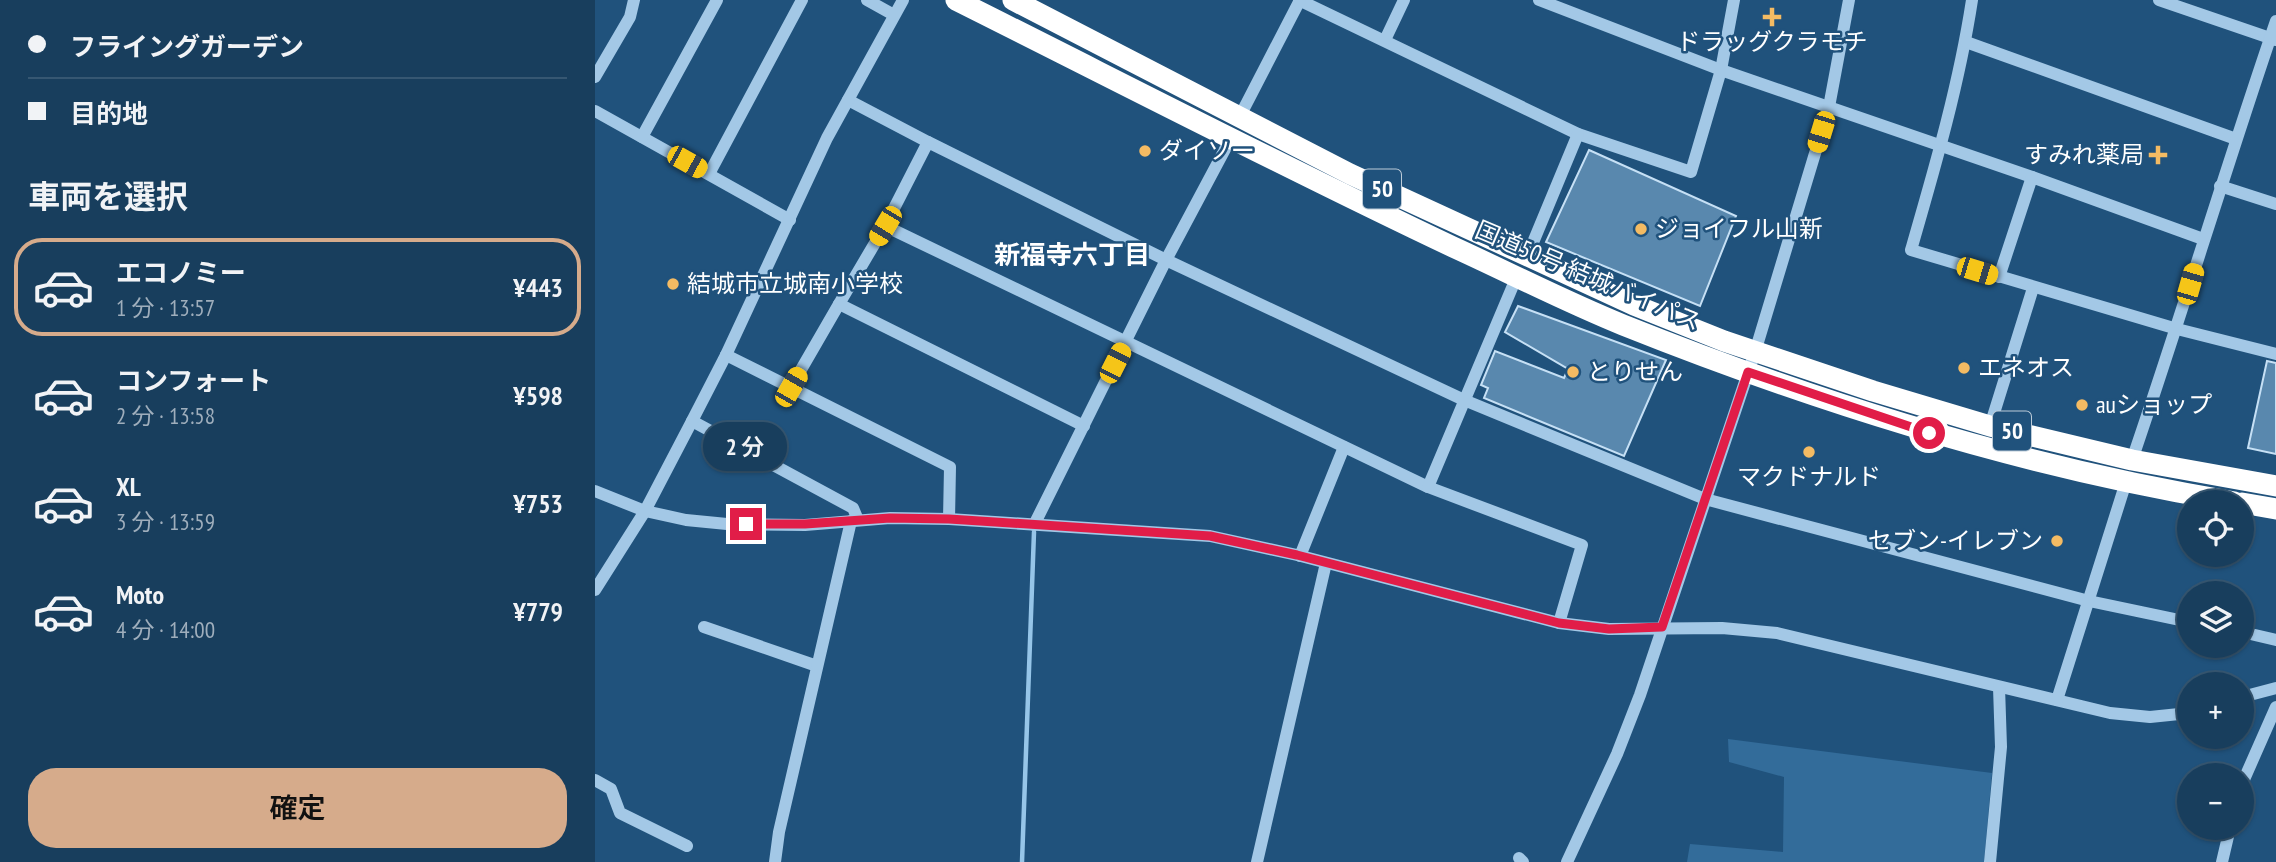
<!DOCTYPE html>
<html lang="ja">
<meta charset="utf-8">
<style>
:root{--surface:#183e5d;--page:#254966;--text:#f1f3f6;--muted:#9faebc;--line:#365772;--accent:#d6ab8b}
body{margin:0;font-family:"PT Sans Narrow","Noto Sans JP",sans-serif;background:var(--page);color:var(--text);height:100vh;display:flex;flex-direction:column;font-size:26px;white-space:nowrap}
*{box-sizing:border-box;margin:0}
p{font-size:23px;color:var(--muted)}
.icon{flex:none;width:38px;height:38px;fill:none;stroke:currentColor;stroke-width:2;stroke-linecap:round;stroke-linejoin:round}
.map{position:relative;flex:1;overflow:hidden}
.details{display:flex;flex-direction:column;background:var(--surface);width:595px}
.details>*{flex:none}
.top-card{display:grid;align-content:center;height:154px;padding:0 28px;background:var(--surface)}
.controls{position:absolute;left:1582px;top:490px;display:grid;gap:14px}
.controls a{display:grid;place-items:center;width:77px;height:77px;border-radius:50%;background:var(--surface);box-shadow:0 2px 5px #0004,0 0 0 2px var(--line);font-size:35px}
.end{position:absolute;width:32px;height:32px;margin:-16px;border:9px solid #e11d48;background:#fff;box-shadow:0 0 0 4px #fff}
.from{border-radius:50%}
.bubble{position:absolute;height:49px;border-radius:24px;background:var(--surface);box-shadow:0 2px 5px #0004,0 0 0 2px var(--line);font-size:23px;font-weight:600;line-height:49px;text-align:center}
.car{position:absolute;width:21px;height:42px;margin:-21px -10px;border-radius:9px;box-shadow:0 0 5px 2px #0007;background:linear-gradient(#f5c518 24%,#345 0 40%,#f5c518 0 76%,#345 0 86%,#f5c518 0)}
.top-card b{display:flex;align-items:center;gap:24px;height:66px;font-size:26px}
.top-card b+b{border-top:2px solid var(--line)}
.top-card i{width:18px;height:18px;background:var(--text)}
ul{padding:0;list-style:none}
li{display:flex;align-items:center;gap:21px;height:98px;margin:0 14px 10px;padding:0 14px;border:4px solid transparent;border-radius:28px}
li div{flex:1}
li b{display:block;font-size:26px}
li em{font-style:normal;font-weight:600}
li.active{border-color:var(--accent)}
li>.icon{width:63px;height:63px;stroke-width:1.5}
h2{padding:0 28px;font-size:32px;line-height:84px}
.primary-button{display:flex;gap:14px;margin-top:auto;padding:14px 28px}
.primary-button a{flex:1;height:80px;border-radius:28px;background:var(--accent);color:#111;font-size:28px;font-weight:600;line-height:80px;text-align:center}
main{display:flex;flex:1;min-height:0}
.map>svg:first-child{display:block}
.green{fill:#336c9a}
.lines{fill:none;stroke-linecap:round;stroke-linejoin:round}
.stream{stroke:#96c5e8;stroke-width:4.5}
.building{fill:#5988ae;stroke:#c6e0f5;stroke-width:2}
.minor{stroke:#a3c8e6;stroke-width:12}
.highway{stroke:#fff;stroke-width:21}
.route{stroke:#e11d48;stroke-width:9}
.poi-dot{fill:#f4bb63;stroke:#20527c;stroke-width:2.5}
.labels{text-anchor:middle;stroke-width:5;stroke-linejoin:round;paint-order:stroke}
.shield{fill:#20527c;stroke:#bccbd8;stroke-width:2}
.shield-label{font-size:23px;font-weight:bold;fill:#fff}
.poi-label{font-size:24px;fill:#fff;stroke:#20527c;text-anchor:start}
.street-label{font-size:24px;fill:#fff;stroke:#20527c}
.neighbourhood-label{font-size:26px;font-weight:bold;fill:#fff;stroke:#20527c}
</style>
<main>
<section class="details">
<div class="top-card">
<b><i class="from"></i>フライングガーデン</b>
<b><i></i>目的地</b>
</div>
<h2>車両を選択</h2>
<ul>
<li class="active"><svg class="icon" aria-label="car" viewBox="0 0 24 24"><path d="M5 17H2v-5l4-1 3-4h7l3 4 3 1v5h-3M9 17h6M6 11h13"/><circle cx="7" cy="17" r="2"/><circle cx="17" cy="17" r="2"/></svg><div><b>エコノミー</b><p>1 分 · 13:57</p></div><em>¥443</em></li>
<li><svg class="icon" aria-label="car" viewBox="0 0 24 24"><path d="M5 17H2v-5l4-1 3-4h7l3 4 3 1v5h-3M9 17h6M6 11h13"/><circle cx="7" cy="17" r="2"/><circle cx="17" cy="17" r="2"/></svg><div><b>コンフォート</b><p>2 分 · 13:58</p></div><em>¥598</em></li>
<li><svg class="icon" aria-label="car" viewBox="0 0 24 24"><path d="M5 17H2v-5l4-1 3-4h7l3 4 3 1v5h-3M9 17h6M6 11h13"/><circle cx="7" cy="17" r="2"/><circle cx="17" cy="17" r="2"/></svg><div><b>XL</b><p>3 分 · 13:59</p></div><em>¥753</em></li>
<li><svg class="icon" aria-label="car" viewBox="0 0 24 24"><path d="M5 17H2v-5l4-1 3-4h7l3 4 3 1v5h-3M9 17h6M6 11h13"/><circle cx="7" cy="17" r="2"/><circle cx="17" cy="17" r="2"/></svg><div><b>Moto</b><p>4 分 · 14:00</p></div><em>¥779</em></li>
</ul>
<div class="primary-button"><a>確定</a></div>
</section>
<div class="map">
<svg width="1681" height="862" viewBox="0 0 1681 862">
<rect width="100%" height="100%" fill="#20527c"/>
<polygon class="green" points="1133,739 1397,773 1389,862 1092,862 1095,844 1188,852 1189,777 1134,762"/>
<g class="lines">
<polyline class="stream" points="427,862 439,532"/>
</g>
<g class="building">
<polygon points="994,150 1141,216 1105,306 951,242"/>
<polygon points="923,306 1071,360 1029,456 889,398 893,388 886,385 900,351 969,378 973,369 910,332"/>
<polygon points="1672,361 1681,363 1681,454 1653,448"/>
</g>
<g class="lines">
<g class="minor">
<polyline points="272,0 299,15"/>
<polyline points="704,0 983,134 1096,172 1126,70 1139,0"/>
<polyline points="944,0 1126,70 1437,177"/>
<path d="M1377,0C1364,85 1340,167 1316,250L1582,329L1681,354"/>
<polyline points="1564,0 1681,40"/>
<polyline points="790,40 809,0"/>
<polyline points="1371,42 1641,139"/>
<polyline points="0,77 35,17 39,0"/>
<polyline points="253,100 333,142"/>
<polyline points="0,111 195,220"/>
<polyline points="644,118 705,0"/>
<polyline points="47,137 122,0"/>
<polyline points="114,174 207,0"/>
<polyline points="1625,186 1681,204"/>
<polyline points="290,226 833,487 987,545 964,623"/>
<polyline points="932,257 983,134"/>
<polyline points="1404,277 1437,177 1608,239"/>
<polyline points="131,355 355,467 354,519"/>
<polyline points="196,387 244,304"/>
<polyline points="97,421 258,508 263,520"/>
<polyline points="489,426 244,304 290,226 333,142 571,260 869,400 1110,499 1494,601 1594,622"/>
<polyline points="1395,426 1438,288"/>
<path d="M1537,460C1587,314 1631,167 1681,21"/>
<polyline points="833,487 922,276"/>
<polyline points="0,491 50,511 91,520 132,524 210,525 295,518 354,519 615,536 702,555 964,623 1014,629 1127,628 1182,633 1515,713 1555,717 1594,713"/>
<polyline points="439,525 571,260 636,138"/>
<polyline points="705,556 749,447"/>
<polyline points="0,590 50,511 97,421 131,355 232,138 308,0"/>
<polyline points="109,627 222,666"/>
<polyline points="1647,632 1681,640"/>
<polyline points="1647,697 1681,688"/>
<polyline points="1462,700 1531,482"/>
<polyline points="0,780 16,789 25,813 92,846"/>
<polyline points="1647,784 1681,707"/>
<polyline points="924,858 928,862"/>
<polyline points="180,862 184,832 256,521"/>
<polyline points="662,862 731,563"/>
<polyline points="972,862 1022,754 1045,695 1160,352 1234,107 1254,0"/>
<polyline points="1395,862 1406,747 1404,687"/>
<polyline points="1627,862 1635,828"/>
</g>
<g class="highway">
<path d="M361,0C527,83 691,168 858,247C915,273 971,302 1028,325C1226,404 1430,468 1640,502"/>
<polyline points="418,0 755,174 1039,305 1129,341 1278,391 1395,426 1537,460 1681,486"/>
<polyline points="1647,503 1681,509"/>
</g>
</g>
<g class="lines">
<polyline class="route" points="151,524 210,524 295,518 354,519 615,536 702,555 964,623 1014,629 1067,627 1153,372 1334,433"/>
</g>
<g class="poi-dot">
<path d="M1173.5 6.5h7v7h7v7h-7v7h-7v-7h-7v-7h7z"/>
<circle cx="550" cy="151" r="7"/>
<path d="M1559.5 144.5h7v7h7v7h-7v7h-7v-7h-7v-7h7z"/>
<circle cx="1046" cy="229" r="7"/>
<circle cx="78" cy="284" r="7"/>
<circle cx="1369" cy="368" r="7"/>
<circle cx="978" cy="372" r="7"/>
<circle cx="1487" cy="405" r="7"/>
<circle cx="1214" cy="452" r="7"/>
<circle cx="1462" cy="541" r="7"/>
</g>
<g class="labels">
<g class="shield">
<rect x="768" y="169.5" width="38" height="39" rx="5"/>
<rect x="1398" y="411.5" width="38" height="39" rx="5"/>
</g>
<g class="shield-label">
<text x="787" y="197">50</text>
<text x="1417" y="439">50</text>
</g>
<g class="poi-label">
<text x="1177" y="50" text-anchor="middle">ドラッグクラモチ</text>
<text x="564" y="159">ダイソー</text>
<text x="1549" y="163" text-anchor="end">すみれ薬局</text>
<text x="1060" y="237">ジョイフル山新</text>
<text x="92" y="292">結城市立城南小学校</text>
<text x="1383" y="376">エネオス</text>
<text x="992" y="380">とりせん</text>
<text x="1501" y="413">auショップ</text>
<text x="1214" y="485" text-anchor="middle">マクドナルド</text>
<text x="1448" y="549" text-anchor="end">セブン-イレブン</text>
</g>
<g class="street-label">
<text transform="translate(993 276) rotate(23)" y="8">国道50号 結城バイパス</text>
</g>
<g class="neighbourhood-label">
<text x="477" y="264">新福寺六丁目</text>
</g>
</g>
</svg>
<div class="controls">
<a><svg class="icon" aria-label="locate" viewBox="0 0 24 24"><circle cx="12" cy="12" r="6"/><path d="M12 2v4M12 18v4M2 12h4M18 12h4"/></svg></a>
<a><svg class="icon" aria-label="layers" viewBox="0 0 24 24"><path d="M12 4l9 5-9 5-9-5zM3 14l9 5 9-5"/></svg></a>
<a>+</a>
<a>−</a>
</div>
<i class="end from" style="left:1334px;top:433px"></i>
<i class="end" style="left:151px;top:524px"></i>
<div class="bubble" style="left:108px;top:422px;width:84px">2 分</div>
<i class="car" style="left:1226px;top:132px;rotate:197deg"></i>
<i class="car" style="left:92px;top:162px;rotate:119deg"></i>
<i class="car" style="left:290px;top:226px;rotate:211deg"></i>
<i class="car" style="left:1382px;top:271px;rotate:107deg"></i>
<i class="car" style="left:1595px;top:284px;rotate:16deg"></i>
<i class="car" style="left:520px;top:363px;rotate:27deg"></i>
<i class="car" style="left:196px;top:387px;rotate:30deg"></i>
</div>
</main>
